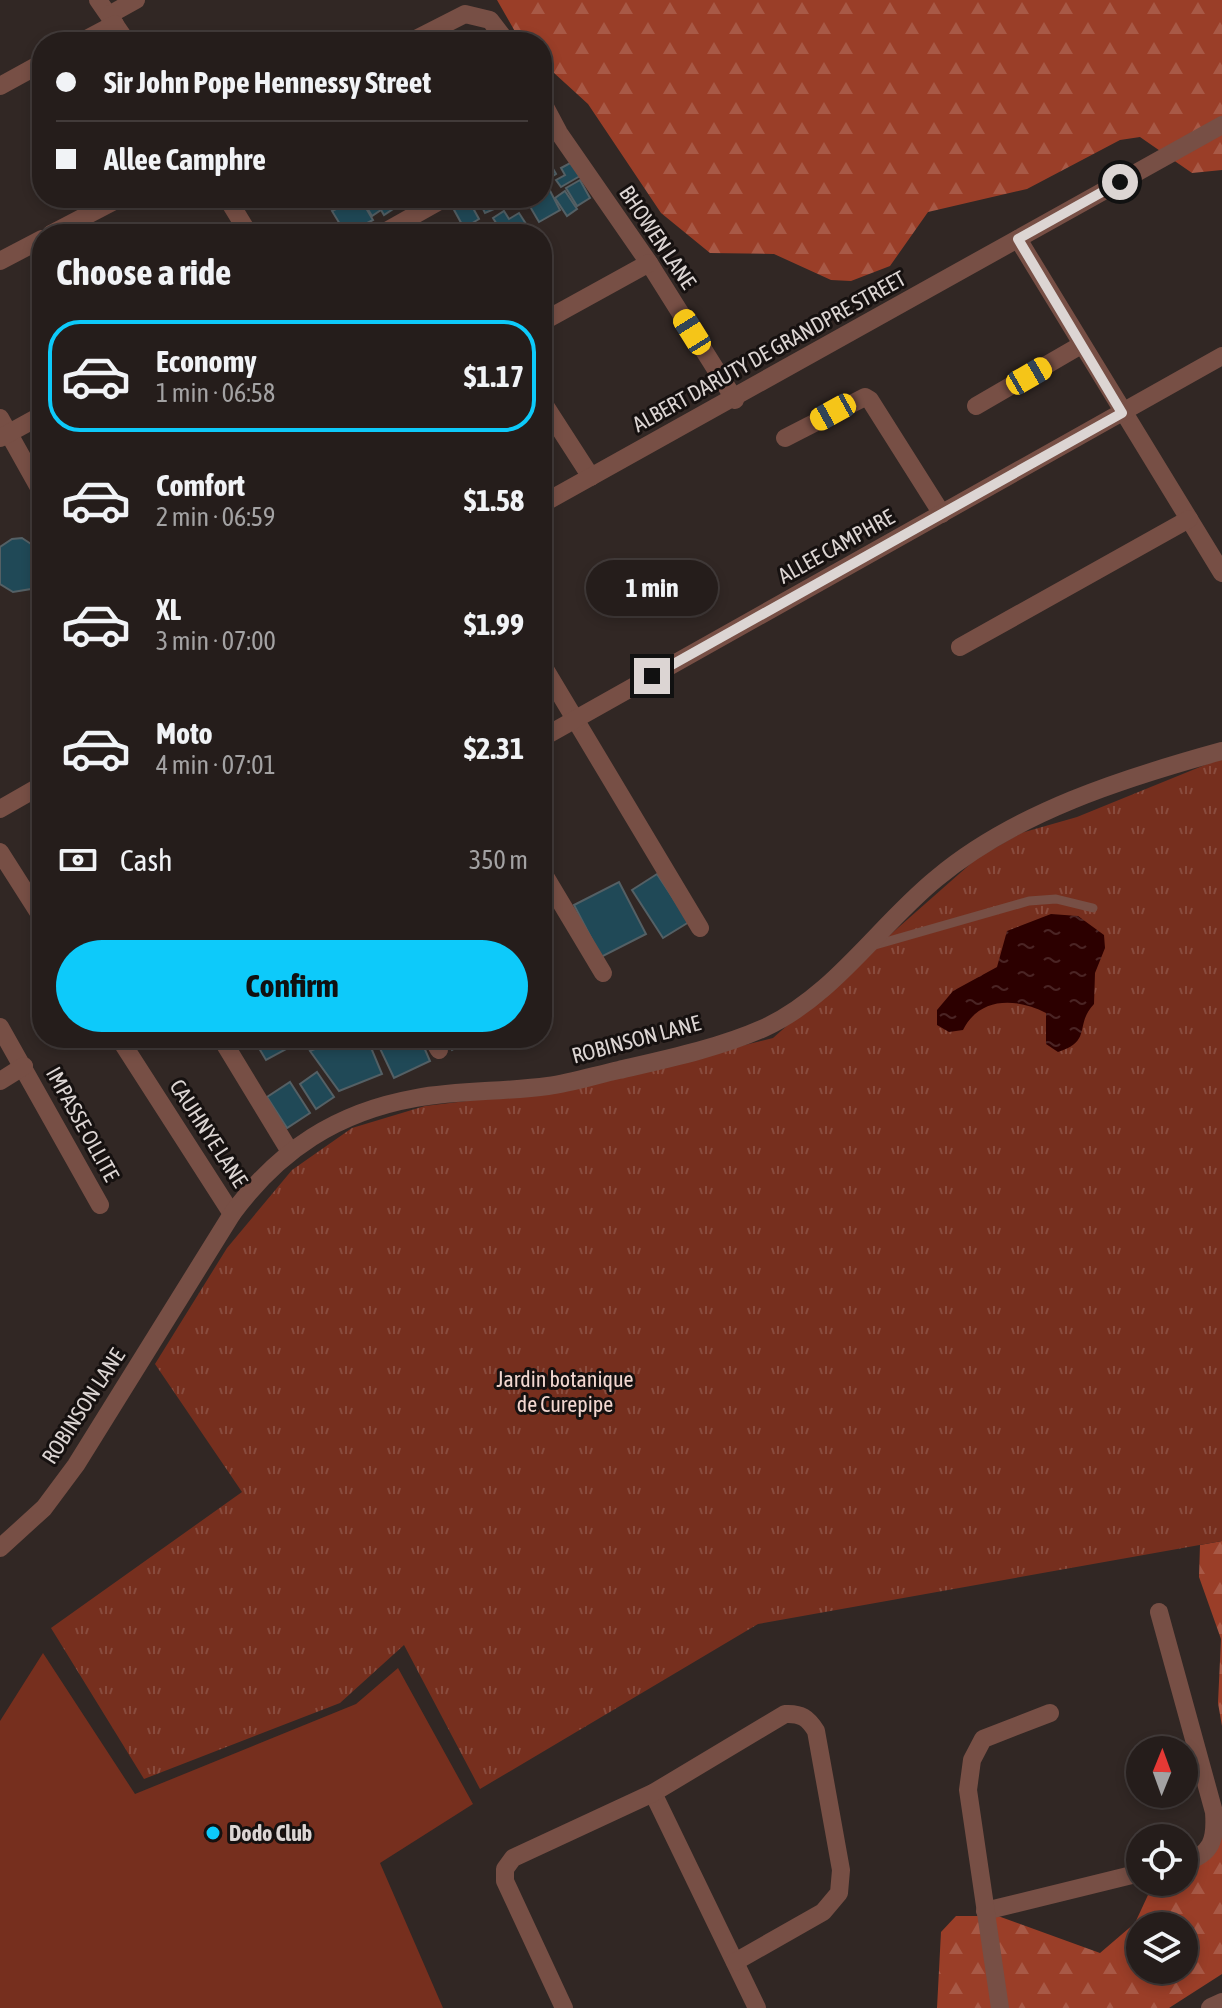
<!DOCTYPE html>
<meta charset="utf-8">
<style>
:root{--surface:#251d1b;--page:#2d2624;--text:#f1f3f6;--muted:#a3a2a3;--line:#423b3a;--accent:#0dcafa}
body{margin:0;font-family:"Asap Condensed",sans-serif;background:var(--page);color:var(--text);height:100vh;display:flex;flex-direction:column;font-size:30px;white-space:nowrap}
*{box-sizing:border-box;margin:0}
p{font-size:26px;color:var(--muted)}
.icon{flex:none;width:44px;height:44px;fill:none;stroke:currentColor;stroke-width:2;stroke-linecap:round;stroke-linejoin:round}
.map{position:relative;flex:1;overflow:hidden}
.panel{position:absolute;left:32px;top:224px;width:520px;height:824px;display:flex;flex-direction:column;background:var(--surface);border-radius:32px;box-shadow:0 4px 12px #0003,0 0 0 2px var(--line)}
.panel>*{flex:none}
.top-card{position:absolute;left:32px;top:32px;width:520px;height:176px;border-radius:32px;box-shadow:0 4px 12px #0003,0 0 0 2px var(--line);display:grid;align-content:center;height:176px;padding:0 24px;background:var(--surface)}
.needle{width:52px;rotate:1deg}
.tools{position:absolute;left:1126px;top:1736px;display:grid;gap:16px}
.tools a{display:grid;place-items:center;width:72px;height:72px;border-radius:50%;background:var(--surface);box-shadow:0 4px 12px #0003,0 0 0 2px var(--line);font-size:40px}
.end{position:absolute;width:36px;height:36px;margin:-18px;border:10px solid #dcd5d3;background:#111;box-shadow:0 0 0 4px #111}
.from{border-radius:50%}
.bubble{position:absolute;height:56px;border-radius:28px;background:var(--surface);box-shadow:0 4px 12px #0003,0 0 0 2px var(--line);font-size:26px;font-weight:700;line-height:56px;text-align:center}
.car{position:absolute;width:24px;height:48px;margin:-24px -12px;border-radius:10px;box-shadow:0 0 6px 2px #0007;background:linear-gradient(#f5c518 24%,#345 0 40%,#f5c518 0 76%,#345 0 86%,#f5c518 0)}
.top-card b{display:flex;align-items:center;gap:28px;height:76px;font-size:30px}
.top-card b+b{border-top:2px solid var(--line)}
.top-card i{width:20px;height:20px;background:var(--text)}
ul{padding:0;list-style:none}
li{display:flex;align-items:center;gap:24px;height:112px;margin:0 16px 12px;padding:0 8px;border:4px solid transparent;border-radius:32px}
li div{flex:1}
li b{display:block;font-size:30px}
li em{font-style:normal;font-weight:700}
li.on{border-color:var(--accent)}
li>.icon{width:72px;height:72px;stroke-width:1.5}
h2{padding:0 24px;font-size:36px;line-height:96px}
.pay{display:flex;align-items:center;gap:20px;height:88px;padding:0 24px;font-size:30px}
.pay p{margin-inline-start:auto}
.action{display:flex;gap:16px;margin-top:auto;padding:16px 24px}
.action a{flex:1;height:92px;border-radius:48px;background:var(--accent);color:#111;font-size:32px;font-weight:700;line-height:92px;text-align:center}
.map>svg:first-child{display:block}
.forest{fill:url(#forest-firs);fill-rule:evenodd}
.park{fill:url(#park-tufts)}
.pitch{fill:#762f1e}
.water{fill:url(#water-ripples)}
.building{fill:#204957;stroke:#546065;stroke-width:2}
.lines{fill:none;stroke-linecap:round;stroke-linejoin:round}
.service{stroke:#774f45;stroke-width:9}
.minor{stroke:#774f45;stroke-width:18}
.tertiary{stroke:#774f45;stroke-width:20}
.route{stroke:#dcd5d3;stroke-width:10}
.poi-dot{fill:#0dcafa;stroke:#161110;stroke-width:3}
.labels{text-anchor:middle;stroke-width:6;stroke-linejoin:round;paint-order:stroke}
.street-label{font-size:22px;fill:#dcd5d3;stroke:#161110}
.park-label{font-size:22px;fill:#f2d7d0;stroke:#161110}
.poi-label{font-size:22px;font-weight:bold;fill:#dcd5d3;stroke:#161110;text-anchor:start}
</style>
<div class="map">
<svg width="1222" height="2008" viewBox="0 0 1222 2008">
<defs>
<pattern id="forest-firs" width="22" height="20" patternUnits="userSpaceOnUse" patternTransform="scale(2)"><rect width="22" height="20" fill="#9a3e28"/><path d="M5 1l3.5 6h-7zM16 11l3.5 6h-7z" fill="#a85946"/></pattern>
<pattern id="park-tufts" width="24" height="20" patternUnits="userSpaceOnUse" patternTransform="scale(2)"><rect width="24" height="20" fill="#762f1e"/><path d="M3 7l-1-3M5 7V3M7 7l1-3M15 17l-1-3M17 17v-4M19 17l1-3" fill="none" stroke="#894c3e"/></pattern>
<pattern id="water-ripples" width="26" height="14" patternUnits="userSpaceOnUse" patternTransform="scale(2)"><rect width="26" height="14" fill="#2c0000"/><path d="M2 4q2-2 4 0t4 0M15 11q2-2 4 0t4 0" fill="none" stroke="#4a2424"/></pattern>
</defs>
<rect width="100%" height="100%" fill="#312724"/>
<g class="forest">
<polygon points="497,0 1222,0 1222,170 1192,173 1140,137 1120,140 1027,189 928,212 890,266 851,281 831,280 774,254 710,253 661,213 588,104 542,62 542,42 521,42"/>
<polygon points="1222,1541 1222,1726 1218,1703 1221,1639 1199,1577 1200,1545"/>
<path d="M1222,1834V1974L1169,2008H937L941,1932L956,1916H998L1100,1953L1135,1923L1154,1882H1184V1868ZM1140,1926H1184V1970H1140Z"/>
</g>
<polygon class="park" points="1222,758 1222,1541 758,1624 480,1789 404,1645 340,1703 144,1779 51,1628 242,1492 155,1364 227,1248 292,1170 352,1128 425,1106 567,1089 773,1038 976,859 1021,833 1077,817"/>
<polygon class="pitch" points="43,1653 135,1794 356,1704 398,1668 473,1804 380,1863 443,2008 0,2008 0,1721"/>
<path class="water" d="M1051,914L1078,916L1104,935L1105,948L1095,973L1094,1004C1074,1025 1093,1041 1058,1052L1046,1044V1013C1017,998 980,996 963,1030L949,1032L937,1025V1010L953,991L997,967L1007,931Z"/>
<g class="building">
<polygon points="544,153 556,174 545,181 542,176"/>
<polygon points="572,162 580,176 561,187 556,180 565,175 561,168"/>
<polygon points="580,180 590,198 577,206 566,188"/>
<polygon points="545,181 560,210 539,222 525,198 542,198"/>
<polygon points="565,191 577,209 567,216 555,198"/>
<polygon points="361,198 402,198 405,201 384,215 381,210 372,216"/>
<polygon points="495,198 499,207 485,213 478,199"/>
<polygon points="356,199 358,205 363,203 373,220 346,234 332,211"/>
<polygon points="468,199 479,219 464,228 453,208"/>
<polygon points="504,211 509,219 519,213 528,227 517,234 503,234 493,218"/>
<polygon points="22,538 40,550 42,576 31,589 13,592 0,584 0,547 12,539"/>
<polygon points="657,874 689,922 663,938 632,890"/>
<polygon points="619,882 646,934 601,957 574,905"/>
<polygon points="253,1038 305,1038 305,1039 266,1060"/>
<polygon points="341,1038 367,1038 382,1074 339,1091 310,1051"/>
<polygon points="375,1038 420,1038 430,1061 394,1078"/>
<polygon points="445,1038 473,1038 452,1050"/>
<polygon points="317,1072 334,1097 316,1109 300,1084"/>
<polygon points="290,1082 310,1113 287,1128 267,1097"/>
</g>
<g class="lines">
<polyline class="service" points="868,947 1029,901 1056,899 1093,908"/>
<g class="minor">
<polyline points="98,0 127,42"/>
<polyline points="109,15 136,0"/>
<polyline points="81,42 115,24"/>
<polyline points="410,42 465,14 490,20 507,42"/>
<polyline points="0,86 42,63"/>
<polyline points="542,101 559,133 649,263 735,400"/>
<polyline points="227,198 249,234"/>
<polyline points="51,234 120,198"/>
<polyline points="381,234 445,198"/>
<polyline points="1018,239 1222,573"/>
<polyline points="0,261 42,239"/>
<polyline points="542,322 649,263"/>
<polyline points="542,401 591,477"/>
<polyline points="976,406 1081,345"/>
<polyline points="0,418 42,493"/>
<polyline points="0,438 42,415"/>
<polyline points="785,438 865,397 870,400 942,514"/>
<polyline points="542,504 1222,125"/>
<polyline points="960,647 1189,519"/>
<polyline points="542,664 700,928"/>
<polyline points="542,738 1222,356"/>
<polyline points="0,809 42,785"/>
<polyline points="0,852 42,918"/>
<polyline points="542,871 603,973"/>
<polyline points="0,1027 100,1205"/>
<polyline points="119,1038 232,1214"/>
<polyline points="221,1038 289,1150"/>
<polyline points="432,1038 439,1050"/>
<polyline points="0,1081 24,1066"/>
<path d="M0,1548L44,1508L76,1465L232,1214C279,1150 337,1112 416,1098C459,1090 505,1092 548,1086C572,1083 596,1075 619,1070C667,1059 719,1048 764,1028C834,996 879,925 937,878C1016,812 1124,778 1222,751"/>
<path d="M1159,1612L1214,1812C1216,1839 1212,1855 1184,1862"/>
<polyline points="653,1793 757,2008"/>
<polyline points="985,1911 1140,1873"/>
<path d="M564,2008L505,1881V1869L513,1858L653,1793L785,1714C801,1713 808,1718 816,1731L841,1870L839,1893L823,1912L735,1962"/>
<polyline points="1000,2008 968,1790 972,1760 983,1739 1050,1713"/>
</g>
<polyline class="tertiary" points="1211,2008 1222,2003"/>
</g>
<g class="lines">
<polyline class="route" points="652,676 1122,413 1018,239 1120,182"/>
</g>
<circle class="poi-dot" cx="213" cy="1833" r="8"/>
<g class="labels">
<g class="street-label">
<text transform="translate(658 237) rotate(56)" y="8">BHOWEN LANE</text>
<text transform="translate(769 351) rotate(-29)" y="8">ALBERT DARUTY DE GRANDPRE STREET</text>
<text transform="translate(836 546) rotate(-29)" y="8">ALLEE CAMPHRE</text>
<text transform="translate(636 1039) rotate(-15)" y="8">ROBINSON LANE</text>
<text transform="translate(83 1124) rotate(61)" y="8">IMPASSE OLLITE</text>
<text transform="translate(209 1133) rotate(57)" y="8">CAUHNYE LANE</text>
<text transform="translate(83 1406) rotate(-57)" y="8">ROBINSON LANE</text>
</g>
<g class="park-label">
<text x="565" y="1387">Jardin botanique<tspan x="565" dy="25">de Curepipe</tspan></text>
</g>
<g class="poi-label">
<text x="229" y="1841">Dodo Club</text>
</g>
</g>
</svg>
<div class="tools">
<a><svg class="needle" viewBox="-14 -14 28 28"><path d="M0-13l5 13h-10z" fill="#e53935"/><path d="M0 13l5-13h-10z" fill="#a3a2a3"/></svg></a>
<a><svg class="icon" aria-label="locate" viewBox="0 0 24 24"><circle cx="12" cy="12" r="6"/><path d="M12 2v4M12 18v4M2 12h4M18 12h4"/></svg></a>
<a><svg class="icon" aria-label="layers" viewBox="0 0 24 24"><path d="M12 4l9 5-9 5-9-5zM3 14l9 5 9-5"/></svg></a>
</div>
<i class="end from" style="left:1120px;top:182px"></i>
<i class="end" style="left:652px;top:676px"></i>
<div class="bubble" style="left:586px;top:560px;width:132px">1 min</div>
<i class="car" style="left:692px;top:332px;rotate:328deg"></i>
<i class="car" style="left:1029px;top:376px;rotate:60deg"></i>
<i class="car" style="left:833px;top:412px;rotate:241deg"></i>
<div class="top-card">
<b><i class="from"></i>Sir John Pope Hennessy Street</b>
<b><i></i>Allee Camphre</b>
</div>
<section class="panel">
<h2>Choose a ride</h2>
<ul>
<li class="on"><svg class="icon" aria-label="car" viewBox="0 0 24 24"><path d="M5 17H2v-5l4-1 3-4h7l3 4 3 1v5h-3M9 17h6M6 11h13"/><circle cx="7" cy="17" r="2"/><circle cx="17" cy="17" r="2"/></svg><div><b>Economy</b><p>1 min · 06:58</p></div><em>$1.17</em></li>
<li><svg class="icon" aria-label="car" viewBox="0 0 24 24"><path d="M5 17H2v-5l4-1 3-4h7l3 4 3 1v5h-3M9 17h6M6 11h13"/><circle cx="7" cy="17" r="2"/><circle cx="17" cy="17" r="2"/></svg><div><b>Comfort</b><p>2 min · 06:59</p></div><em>$1.58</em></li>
<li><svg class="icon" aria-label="car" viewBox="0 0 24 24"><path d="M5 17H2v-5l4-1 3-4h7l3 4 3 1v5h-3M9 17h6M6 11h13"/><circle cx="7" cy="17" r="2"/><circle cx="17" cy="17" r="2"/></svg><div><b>XL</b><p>3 min · 07:00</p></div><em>$1.99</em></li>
<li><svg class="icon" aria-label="car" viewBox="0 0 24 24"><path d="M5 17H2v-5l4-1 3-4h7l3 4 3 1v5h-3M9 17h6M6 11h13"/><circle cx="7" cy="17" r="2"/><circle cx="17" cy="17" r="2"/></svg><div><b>Moto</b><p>4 min · 07:01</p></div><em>$2.31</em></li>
</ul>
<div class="pay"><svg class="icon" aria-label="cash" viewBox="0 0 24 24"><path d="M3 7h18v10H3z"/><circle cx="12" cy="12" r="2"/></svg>Cash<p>350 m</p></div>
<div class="action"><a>Confirm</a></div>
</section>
</div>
